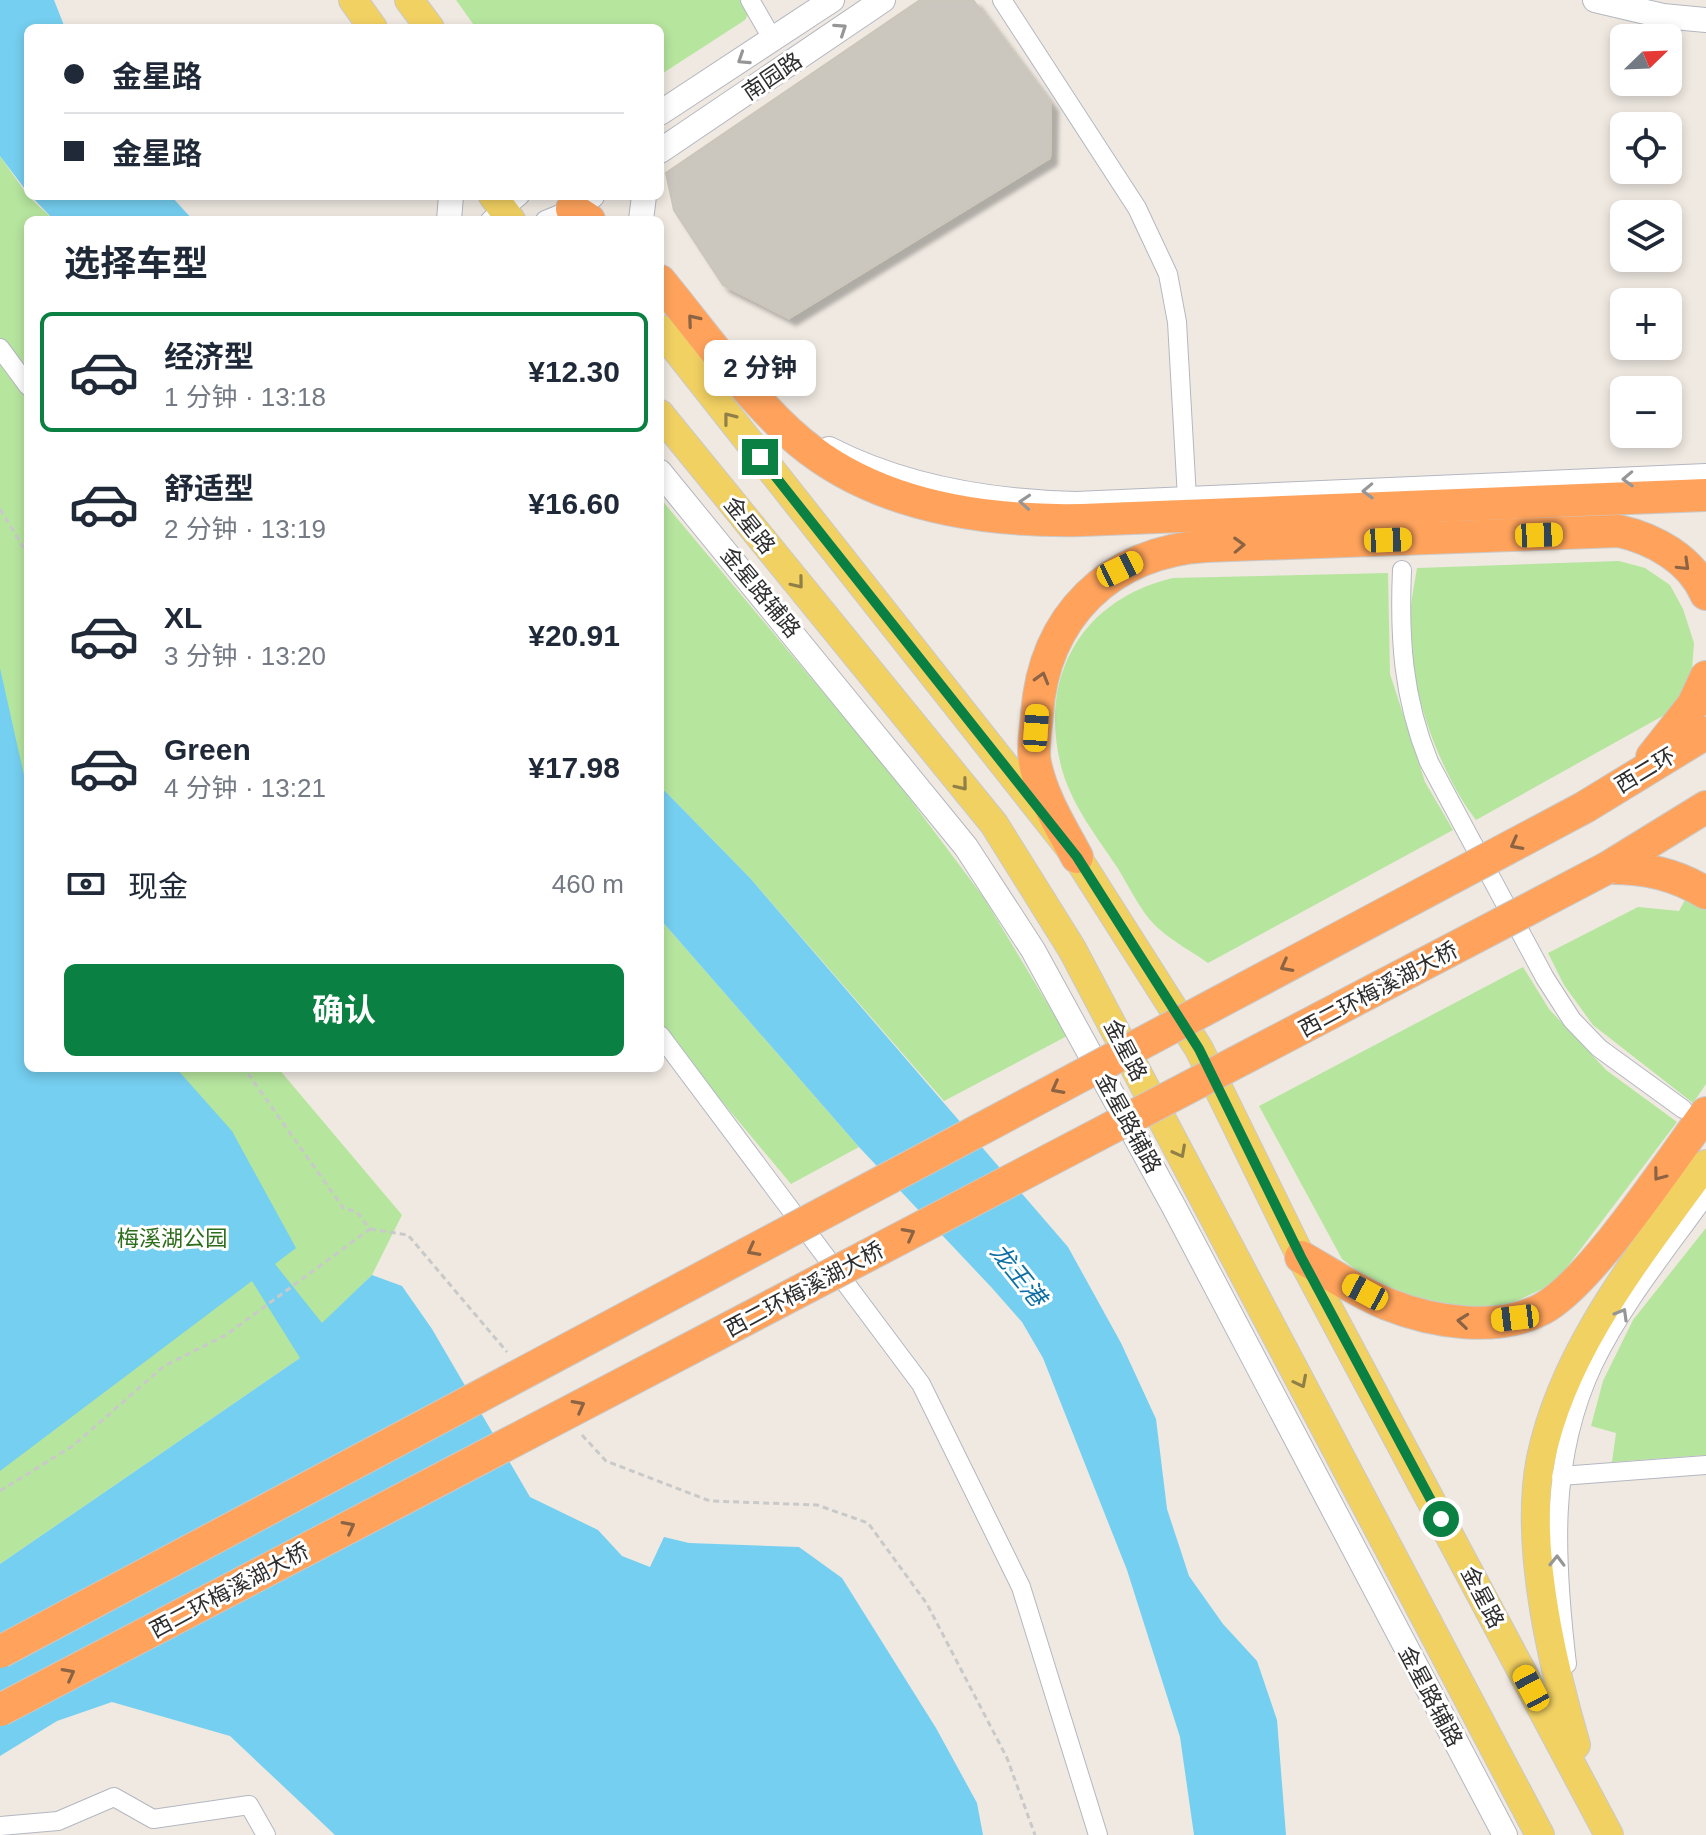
<!DOCTYPE html>
<html lang="zh">
<meta charset="utf-8">
<style>
:root{--surface:#fff;--page:#f2f2f3;--text:#1f2937;--muted:#747a83;--line:#e0e1e3;--accent:#0b8043}
body{margin:0;font-family:Arial,"Noto Sans SC",sans-serif;background:var(--page);color:var(--text);height:100vh;display:flex;flex-direction:column;font-size:30px;white-space:nowrap}
*{box-sizing:border-box;margin:0}
p{font-size:26px;color:var(--muted)}
.icon{flex:none;width:44px;height:44px;fill:none;stroke:currentColor;stroke-width:2;stroke-linecap:round;stroke-linejoin:round}
.map{position:relative;flex:1;overflow:hidden}
.side{position:absolute;left:24px;top:216px;width:640px;height:856px;display:flex;flex-direction:column;background:var(--surface);border-radius:12px;box-shadow:0 4px 12px #0003}
.side>*{flex:none}
.guide{position:absolute;left:24px;top:24px;width:640px;height:176px;border-radius:12px;box-shadow:0 4px 12px #0003;display:grid;align-content:center;height:176px;padding:0 40px;background:var(--surface)}
.needle{width:52px;rotate:67deg}
.fabs{position:absolute;left:1610px;top:24px;display:grid;gap:16px}
.fabs a{display:grid;place-items:center;width:72px;height:72px;border-radius:12px;background:var(--surface);box-shadow:0 4px 12px #0003;font-size:40px}
.end{position:absolute;width:36px;height:36px;margin:-18px;border:10px solid #0b8043;background:#fff;box-shadow:0 0 0 4px #fff}
.from{border-radius:50%}
.bubble{position:absolute;height:56px;border-radius:12px;background:var(--surface);box-shadow:0 4px 12px #0003;font-size:26px;font-weight:700;line-height:56px;text-align:center}
.car{position:absolute;width:24px;height:48px;margin:-24px -12px;border-radius:10px;box-shadow:0 0 6px 2px #0007;background:linear-gradient(#f5c518 24%,#345 0 40%,#f5c518 0 76%,#345 0 86%,#f5c518 0)}
.guide b{display:flex;align-items:center;gap:28px;height:76px;font-size:30px}
.guide b+b{border-top:2px solid var(--line)}
.guide i{width:20px;height:20px;background:var(--text)}
ul{padding:0;list-style:none}
li{display:flex;align-items:center;gap:24px;height:120px;margin:0 16px 12px;padding:0 24px;border:4px solid transparent;border-radius:12px}
li div{flex:1}
li b{display:block;font-size:30px}
li em{font-style:normal;font-weight:700}
li.on{border-color:var(--accent)}
li>.icon{width:72px;height:72px;stroke-width:1.5}
h2{padding:0 40px;font-size:36px;line-height:96px}
.pay{display:flex;align-items:center;gap:20px;height:88px;padding:0 40px;font-size:30px}
.pay p{margin-inline-start:auto}
.button{display:flex;gap:16px;margin-top:auto;padding:16px 40px}
.button a{flex:1;height:92px;border-radius:12px;background:var(--accent);color:#fff;font-size:32px;font-weight:700;line-height:92px;text-align:center}
.map>svg:first-child{display:block}
.green{fill:#b6e59e}
.water{fill:#75cff0}
.building{fill:#cbc7bf;stroke:#cbc5ba;stroke-width:2;filter:url(#shadow)}
.lines{fill:none;stroke-linecap:round;stroke-linejoin:round}
.street-casing{stroke:#b4b7c1;stroke-width:20}
.secondary-casing{stroke:#b4b7c1;stroke-width:26}
.primary-casing{stroke:#c9c9c9;stroke-width:30}
.highway-casing{stroke:#c9c9c9;stroke-width:34}
.path{stroke:#c9c9c9;stroke-width:3;stroke-dasharray:6 4;stroke-linecap:butt}
.street{stroke:#fff;stroke-width:18}
.secondary{stroke:#fff;stroke-width:24}
.primary{stroke:#f2d163;stroke-width:28}
.highway{stroke:#ffa35c;stroke-width:32}
.highway-bridge-casing{stroke:#c9c9c9;stroke-width:34;stroke-linecap:butt}
.highway-bridge{stroke:#ffa35c;stroke-width:32}
.oneway{stroke:#969696}
.oneway2{stroke:#8c6343}
.oneway3{stroke:#908048}
.route{stroke:#0b8043;stroke-width:10}
.labels{text-anchor:middle;stroke-width:6;stroke-linejoin:round;paint-order:stroke}
.street-label{font-size:22px;fill:#2e2e2e;stroke:#fff}
.park-label{font-size:22px;fill:#2c6e1b;stroke:#fff}
.water-label{font-size:24px;font-style:italic;fill:#0d6fa3;stroke:#fff}
</style>
<div class="map">
<svg width="1706" height="1835" viewBox="0 0 1706 1835">
<defs>
<filter id="shadow"><feDropShadow dx="7" dy="7" stdDeviation="2" flood-color="#0004"/></filter>
</defs>
<rect width="100%" height="100%" fill="#efe9e1"/>
<g class="green">
<polygon points="456,0 740,0 748,14 745,20 660,75 660,28 476,28"/>
<polygon points="0,156 28,196 54,220 28,220 28,1068 278,1068 402,1215 372,1275 323,1323 300,1358 0,1564"/>
<polygon points="660,498 889,771 984,898 1067,1036 944,1101 750,878 660,786"/>
<path d="M1619,561L1645,568L1670,585L1683,609L1694,643L1691,683L1668,713L1476,820C1440,774 1407,683 1410,624C1410,605 1414,587 1417,568Z"/>
<path d="M1388,573L1390,674L1425,782L1453,830L1208,963C1191,951 1172,941 1158,928C1141,913 1129,886 1117,867C1097,837 1074,808 1063,773C1036,681 1079,600 1173,578Z"/>
<polygon points="1685,900 1699,902 1706,908 1706,1084 1693,1103 1593,1025 1564,985 1548,953 1638,907 1679,911"/>
<polygon points="660,919 859,1147 791,1184 660,1027"/>
<polygon points="1523,967 1549,1009 1606,1070 1677,1122 1555,1283 1486,1315 1390,1297 1342,1259 1259,1106"/>
<polygon points="1706,1228 1706,1455 1612,1462 1616,1433 1591,1426 1603,1381 1633,1320"/>
</g>
<g class="water">
<polygon points="0,0 54,0 65,28 28,28 28,193 0,156"/>
<polygon points="31,196 171,196 193,220 54,220"/>
<polygon points="0,668 28,793 28,1068 176,1068 232,1131 296,1248 275,1264 322,1323 372,1275 402,1286 432,1329 530,1497 598,1530 622,1556 650,1567 664,1537 689,1543 799,1547 842,1578 936,1728 977,1803 983,1835 335,1835 230,1736 112,1702 57,1721 0,1756 0,1564 300,1358 252,1281 0,1471"/>
<polygon points="660,786 750,878 1068,1247 1121,1343 1156,1419 1167,1509 1189,1576 1223,1624 1257,1661 1277,1720 1286,1835 1194,1835 1180,1737 1127,1570 1043,1358 1022,1322 992,1288 859,1147 660,919"/>
</g>
<polygon class="building" points="920,0 973,0 1051,104 1050,158 789,318 723,285 674,210 666,173"/>
<g class="lines">
<defs>
<g id="street">
<polyline points="750,0 773,40"/>
<polyline points="1002,0 1137,208 1168,274 1177,322 1187,498"/>
<polyline points="490,220 520,196"/>
<polyline points="545,220 572,209"/>
<polyline points="0,348 28,386"/>
<path d="M1402,570C1399,638 1403,698 1429,762L1545,978L1572,1020L1599,1048L1683,1109"/>
<polyline points="660,1035 921,1384 1021,1587 1098,1835"/>
<polyline points="1561,1476 1706,1465"/>
<path d="M1567,1664C1555,1562 1548,1459 1594,1363C1623,1303 1667,1250 1706,1195"/>
<polyline points="0,1826 58,1821 114,1797 153,1819 249,1805 266,1835"/>
</g>
<g id="secondary">
<polyline points="1595,0 1663,16 1706,20"/>
<polyline points="660,113 832,0"/>
<polyline points="660,151 883,0"/>
<polyline points="572,209 592,196"/>
<polyline points="449,220 451,196"/>
<polyline points="641,220 644,196"/>
<path d="M829,449C905,488 992,502 1076,504L1706,476"/>
<polyline points="660,472 966,847 1033,950 1174,1207 1505,1835"/>
</g>
<g id="primary">
<polyline points="353,0 373,28"/>
<polyline points="409,0 430,28"/>
<polyline points="493,196 511,220"/>
<polyline points="660,329 1077,857 1199,1049 1301,1257 1609,1835"/>
<polyline points="660,414 994,824 1072,949 1540,1835"/>
<path d="M1576,1745C1552,1663 1524,1543 1541,1458C1564,1347 1642,1253 1706,1164"/>
</g>
<g id="highway">
<polyline points="572,209 589,220"/>
<path d="M660,281C702,332 750,400 800,442C878,507 984,522 1082,520L1706,495"/>
<polyline points="1652,757 1693,705 1706,677"/>
<polyline points="1585,807 1706,733"/>
<path d="M1077,857C1061,827 1042,797 1035,763C1032,747 1036,729 1037,714C1044,616 1110,552 1206,546L1619,531C1654,539 1691,559 1706,594"/>
<polyline points="1607,868 1706,807"/>
<path d="M1610,868C1646,868 1675,874 1706,893"/>
<path d="M1301,1257C1329,1273 1358,1292 1387,1304C1432,1322 1497,1333 1542,1309C1591,1283 1670,1161 1706,1113"/>
</g>
</defs>
<use href="#street" class="street-casing"/>
<use href="#secondary" class="secondary-casing"/>
<use href="#primary" class="primary-casing"/>
<use href="#highway" class="highway-casing"/>
<g class="path">
<polyline points="0,509 28,555"/>
<polyline points="370,1229 408,1235 507,1352"/>
<polyline points="582,1435 606,1461 710,1501 817,1505 868,1523 927,1604 1007,1758 1035,1835"/>
<polyline points="0,1491 74,1445 164,1366 226,1335 370,1229 356,1211 344,1209 244,1068"/>
</g>
<use href="#street" class="street"/>
<use href="#secondary" class="secondary"/>
<use href="#primary" class="primary"/>
<use href="#highway" class="highway"/>
<defs>
<g id="highway-bridge">
<polyline points="0,1652 1585,807"/>
<polyline points="0,1710 1607,868"/>
</g>
</defs>
<use href="#highway-bridge" class="highway-bridge-casing"/>
<use href="#highway-bridge" class="highway-bridge"/>
</g>
<defs><path id="oneway-chevron" d="M-2-3.5L2.5 0L-2 3.5" fill="none" stroke-width="1.6" stroke-linecap="round" stroke-linejoin="round" transform="scale(2)"/></defs>
<g class="oneway">
<use href="#oneway-chevron" transform="translate(841 29) rotate(-34)"/>
<use href="#oneway-chevron" transform="translate(743 59) rotate(147)"/>
<use href="#oneway-chevron" transform="translate(1628 479) rotate(178)"/>
<use href="#oneway-chevron" transform="translate(1368 491) rotate(178)"/>
<use href="#oneway-chevron" transform="translate(1025 502) rotate(-176)"/>
<use href="#oneway-chevron" transform="translate(1622 1314) rotate(-60)"/>
<use href="#oneway-chevron" transform="translate(1557 1561) rotate(-89)"/>
</g>
<g class="oneway2">
<use href="#oneway-chevron" transform="translate(693 320) rotate(-130)"/>
<use href="#oneway-chevron" transform="translate(1239 545) rotate(-2)"/>
<use href="#oneway-chevron" transform="translate(1684 565) rotate(44)"/>
<use href="#oneway-chevron" transform="translate(1042 678) rotate(-74)"/>
<use href="#oneway-chevron" transform="translate(1516 844) rotate(152)"/>
<use href="#oneway-chevron" transform="translate(1286 966) rotate(152)"/>
<use href="#oneway-chevron" transform="translate(1057 1088) rotate(152)"/>
<use href="#oneway-chevron" transform="translate(1659 1175) rotate(127)"/>
<use href="#oneway-chevron" transform="translate(909 1234) rotate(-28)"/>
<use href="#oneway-chevron" transform="translate(753 1250) rotate(152)"/>
<use href="#oneway-chevron" transform="translate(1463 1321) rotate(-174)"/>
<use href="#oneway-chevron" transform="translate(579 1406) rotate(-28)"/>
<use href="#oneway-chevron" transform="translate(349 1527) rotate(-28)"/>
<use href="#oneway-chevron" transform="translate(69 1674) rotate(-28)"/>
</g>
<g class="oneway3">
<use href="#oneway-chevron" transform="translate(729 418) rotate(-128)"/>
<use href="#oneway-chevron" transform="translate(798 583) rotate(51)"/>
<use href="#oneway-chevron" transform="translate(962 785) rotate(51)"/>
<use href="#oneway-chevron" transform="translate(1180 1152) rotate(62)"/>
<use href="#oneway-chevron" transform="translate(1301 1382) rotate(63)"/>
</g>
<g class="lines">
<polyline class="route" points="760,457 1077,857 1199,1049 1301,1257 1441,1519"/>
</g>
<g class="labels">
<g class="street-label">
<text transform="translate(772 76) rotate(-34)" y="8">南园路</text>
<text transform="translate(750 525) rotate(51)" y="8">金星路</text>
<text transform="translate(761 592) rotate(50)" y="8">金星路辅路</text>
<text transform="translate(1645 770) rotate(-31)" y="8">西二环</text>
<text transform="translate(1378 989) rotate(-28)" y="8">西二环梅溪湖大桥</text>
<text transform="translate(1126 1050) rotate(62)" y="8">金星路</text>
<text transform="translate(1129 1123) rotate(61)" y="8">金星路辅路</text>
<text transform="translate(804 1289) rotate(-28)" y="8">西二环梅溪湖大桥</text>
<text transform="translate(229 1590) rotate(-28)" y="8">西二环梅溪湖大桥</text>
<text transform="translate(1483 1597) rotate(62)" y="8">金星路</text>
<text transform="translate(1431 1696) rotate(62)" y="8">金星路辅路</text>
</g>
<g class="park-label">
<text x="172" y="1246">梅溪湖公园</text>
</g>
<g class="water-label">
<text transform="translate(1018 1275) rotate(51)" y="8">龙王港</text>
</g>
</g>
</svg>
<div class="fabs">
<a><svg class="needle" viewBox="-14 -14 28 28"><path d="M0-13l5 13h-10z" fill="#e53935"/><path d="M0 13l5-13h-10z" fill="#747a83"/></svg></a>
<a><svg class="icon" aria-label="locate" viewBox="0 0 24 24"><circle cx="12" cy="12" r="6"/><path d="M12 2v4M12 18v4M2 12h4M18 12h4"/></svg></a>
<a><svg class="icon" aria-label="layers" viewBox="0 0 24 24"><path d="M12 4l9 5-9 5-9-5zM3 14l9 5 9-5"/></svg></a>
<a>+</a>
<a>−</a>
</div>
<i class="end from" style="left:1441px;top:1519px"></i>
<i class="end" style="left:760px;top:457px"></i>
<div class="bubble" style="left:704px;top:340px;width:112px">2 分钟</div>
<i class="car" style="left:1539px;top:535px;rotate:88deg"></i>
<i class="car" style="left:1388px;top:540px;rotate:88deg"></i>
<i class="car" style="left:1120px;top:569px;rotate:64deg"></i>
<i class="car" style="left:1036px;top:728px;rotate:4deg"></i>
<i class="car" style="left:1365px;top:1292px;rotate:298deg"></i>
<i class="car" style="left:1515px;top:1318px;rotate:263deg"></i>
<i class="car" style="left:1531px;top:1688px;rotate:332deg"></i>
<div class="guide">
<b><i class="from"></i>金星路</b>
<b><i></i>金星路</b>
</div>
<section class="side">
<h2>选择车型</h2>
<ul>
<li class="on"><svg class="icon" aria-label="car" viewBox="0 0 24 24"><path d="M5 17H2v-5l4-1 3-4h7l3 4 3 1v5h-3M9 17h6M6 11h13"/><circle cx="7" cy="17" r="2"/><circle cx="17" cy="17" r="2"/></svg><div><b>经济型</b><p>1 分钟 · 13:18</p></div><em>¥12.30</em></li>
<li><svg class="icon" aria-label="car" viewBox="0 0 24 24"><path d="M5 17H2v-5l4-1 3-4h7l3 4 3 1v5h-3M9 17h6M6 11h13"/><circle cx="7" cy="17" r="2"/><circle cx="17" cy="17" r="2"/></svg><div><b>舒适型</b><p>2 分钟 · 13:19</p></div><em>¥16.60</em></li>
<li><svg class="icon" aria-label="car" viewBox="0 0 24 24"><path d="M5 17H2v-5l4-1 3-4h7l3 4 3 1v5h-3M9 17h6M6 11h13"/><circle cx="7" cy="17" r="2"/><circle cx="17" cy="17" r="2"/></svg><div><b>XL</b><p>3 分钟 · 13:20</p></div><em>¥20.91</em></li>
<li><svg class="icon" aria-label="car" viewBox="0 0 24 24"><path d="M5 17H2v-5l4-1 3-4h7l3 4 3 1v5h-3M9 17h6M6 11h13"/><circle cx="7" cy="17" r="2"/><circle cx="17" cy="17" r="2"/></svg><div><b>Green</b><p>4 分钟 · 13:21</p></div><em>¥17.98</em></li>
</ul>
<div class="pay"><svg class="icon" aria-label="cash" viewBox="0 0 24 24"><path d="M3 7h18v10H3z"/><circle cx="12" cy="12" r="2"/></svg>现金<p>460 m</p></div>
<div class="button"><a>确认</a></div>
</section>
</div>
